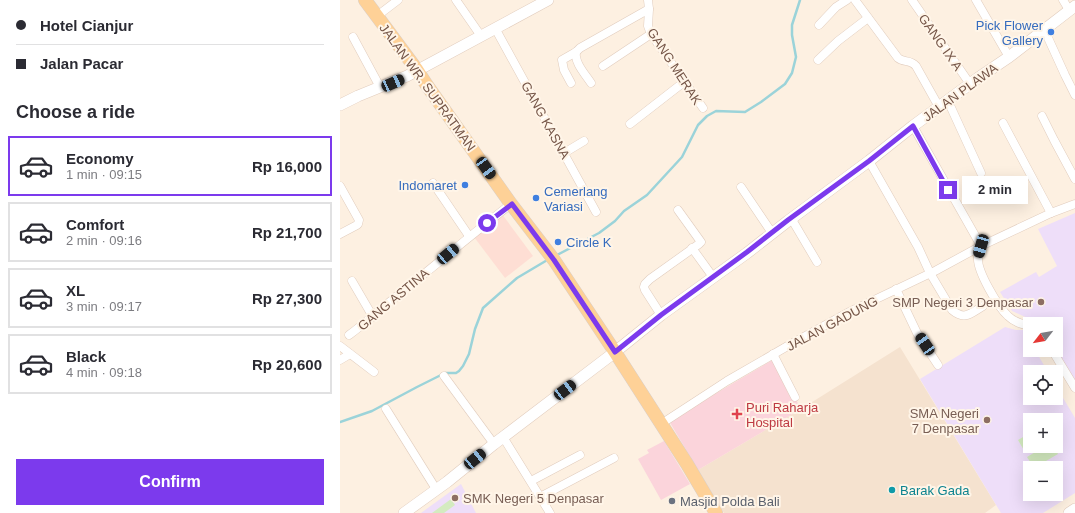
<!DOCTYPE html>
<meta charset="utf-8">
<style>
:root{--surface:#fff;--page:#f2f2f3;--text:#2b2b33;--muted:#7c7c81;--line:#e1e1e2;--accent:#7c3aed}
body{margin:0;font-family:Arial,sans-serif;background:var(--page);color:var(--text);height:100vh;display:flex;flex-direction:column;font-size:15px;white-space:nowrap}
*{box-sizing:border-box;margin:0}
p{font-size:13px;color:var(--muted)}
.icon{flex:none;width:22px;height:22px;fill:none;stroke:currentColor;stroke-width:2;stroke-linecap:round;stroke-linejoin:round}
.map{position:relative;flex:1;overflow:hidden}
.side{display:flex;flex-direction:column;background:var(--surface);width:340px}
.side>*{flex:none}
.top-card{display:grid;align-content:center;height:88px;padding:0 16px;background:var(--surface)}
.needle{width:26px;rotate:239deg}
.tools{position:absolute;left:683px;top:317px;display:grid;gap:8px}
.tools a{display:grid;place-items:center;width:40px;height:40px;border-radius:0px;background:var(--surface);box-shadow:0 4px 16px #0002;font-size:20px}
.end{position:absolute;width:18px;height:18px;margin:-9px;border:5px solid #7c3aed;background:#fff;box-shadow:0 0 0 2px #fff}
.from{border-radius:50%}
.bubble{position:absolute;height:28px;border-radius:0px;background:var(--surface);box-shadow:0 4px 16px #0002;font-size:13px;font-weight:700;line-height:28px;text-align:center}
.car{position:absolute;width:12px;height:24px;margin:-12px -6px;border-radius:5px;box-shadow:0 0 3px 1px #0007;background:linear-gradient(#222 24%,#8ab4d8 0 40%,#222 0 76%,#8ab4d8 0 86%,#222 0)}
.top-card b{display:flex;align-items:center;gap:14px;height:38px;font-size:15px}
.top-card b+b{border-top:1px solid var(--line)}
.top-card i{width:10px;height:10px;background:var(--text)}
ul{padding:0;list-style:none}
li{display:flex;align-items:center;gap:12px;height:60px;margin:0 8px 6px;padding:0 8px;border:2px solid var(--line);border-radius:0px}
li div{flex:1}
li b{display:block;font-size:15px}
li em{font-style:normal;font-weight:700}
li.active{border-color:var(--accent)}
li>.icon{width:36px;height:36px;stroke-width:1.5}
h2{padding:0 16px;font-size:18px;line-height:48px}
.action{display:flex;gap:8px;margin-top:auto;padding:8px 16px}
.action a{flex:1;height:46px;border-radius:0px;background:var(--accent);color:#fff;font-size:16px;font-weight:700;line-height:46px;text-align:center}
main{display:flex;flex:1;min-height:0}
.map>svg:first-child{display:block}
.residential{fill:#f5e2cf}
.commercial{fill:#feded4}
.education{fill:#eedef9;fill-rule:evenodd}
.medical{fill:#fbd4db}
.green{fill:#d4ebc0}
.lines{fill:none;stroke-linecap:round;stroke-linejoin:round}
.stream{stroke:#9bd3d9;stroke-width:2.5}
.minor-casing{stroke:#e1ccbd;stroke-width:9}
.tertiary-casing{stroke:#e1ccbd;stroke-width:12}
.primary-casing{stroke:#d8cfcb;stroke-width:14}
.minor{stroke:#fff;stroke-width:8}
.tertiary{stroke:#fff;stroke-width:11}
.primary{stroke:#fed197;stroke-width:13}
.route{stroke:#7c3aed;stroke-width:5}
.shop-dot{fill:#3f7fe0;stroke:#fff5e8;stroke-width:1.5}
.education-dot{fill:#8d6e63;stroke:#fff5e8;stroke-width:1.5}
.health-dot{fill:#e0444e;stroke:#fff5e8;stroke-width:1.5}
.culture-dot{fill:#0f9aa8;stroke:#fff5e8;stroke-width:1.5}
.worship-dot{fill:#6b7280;stroke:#fff5e8;stroke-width:1.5}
.labels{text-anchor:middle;stroke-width:4;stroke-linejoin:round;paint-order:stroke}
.shop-label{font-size:13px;fill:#366cbe;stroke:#fff5e8;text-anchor:end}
.street-label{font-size:13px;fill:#755547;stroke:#fff5e8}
.education-label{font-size:13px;fill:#785e54;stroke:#fff5e8;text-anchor:end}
.health-label{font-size:13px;fill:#be3a42;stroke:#fff5e8;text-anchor:start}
.culture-label{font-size:13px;fill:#0d838f;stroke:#fff5e8;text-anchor:start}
.worship-label{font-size:13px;fill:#5b616d;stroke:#fff5e8;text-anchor:start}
</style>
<main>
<section class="side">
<div class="top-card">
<b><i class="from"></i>Hotel Cianjur</b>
<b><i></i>Jalan Pacar</b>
</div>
<h2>Choose a ride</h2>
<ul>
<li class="active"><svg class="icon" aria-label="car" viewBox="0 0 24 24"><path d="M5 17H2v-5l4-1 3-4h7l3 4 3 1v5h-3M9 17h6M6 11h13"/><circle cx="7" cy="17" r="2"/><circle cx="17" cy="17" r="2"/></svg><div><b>Economy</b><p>1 min · 09:15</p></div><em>Rp 16,000</em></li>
<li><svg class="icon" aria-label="car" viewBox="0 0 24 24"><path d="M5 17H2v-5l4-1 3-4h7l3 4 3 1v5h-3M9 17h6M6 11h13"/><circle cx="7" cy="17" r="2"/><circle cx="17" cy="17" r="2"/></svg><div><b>Comfort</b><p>2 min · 09:16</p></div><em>Rp 21,700</em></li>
<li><svg class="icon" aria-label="car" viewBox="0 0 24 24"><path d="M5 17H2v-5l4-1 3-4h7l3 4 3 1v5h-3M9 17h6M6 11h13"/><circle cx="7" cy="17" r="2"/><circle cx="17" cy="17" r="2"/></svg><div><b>XL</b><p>3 min · 09:17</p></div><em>Rp 27,300</em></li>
<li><svg class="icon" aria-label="car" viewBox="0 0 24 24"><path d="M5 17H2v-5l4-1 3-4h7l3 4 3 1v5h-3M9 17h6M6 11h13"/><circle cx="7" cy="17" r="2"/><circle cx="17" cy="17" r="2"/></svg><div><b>Black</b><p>4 min · 09:18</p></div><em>Rp 20,600</em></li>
</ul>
<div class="action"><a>Confirm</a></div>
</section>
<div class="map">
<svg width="735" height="513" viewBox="0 0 735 513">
<rect width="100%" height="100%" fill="#fdf0e1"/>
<polygon class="residential" points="560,347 656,505 645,513 384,513 358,470 461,409"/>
<polygon class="commercial" points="162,214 193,256 165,278 134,237"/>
<g class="education">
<polygon points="735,213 735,383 716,350 716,324 697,324 694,321 672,311 660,292 696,272 699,277 717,266 698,229"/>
<path d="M665,327L676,330H683L690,342V350H695L708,372H690V398H716V386L735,418V493L703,513H661L580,379ZM690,420H716V446H690ZM690,468H716V494H690Z"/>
<polygon points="121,484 136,513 81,513"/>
</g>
<g class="medical">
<polygon points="434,359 461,409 358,470 329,421"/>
<polygon points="324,441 350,484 321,500 298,459 309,453 307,450"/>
</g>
<g class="green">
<polygon points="690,433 690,446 695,446 685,452 678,440"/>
<polygon points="705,446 714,446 718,454 694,468 687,457"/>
<polygon points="111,499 115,505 104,513 92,513"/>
</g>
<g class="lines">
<g class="stream">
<polyline points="215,256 259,233 275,221 284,211 307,195 342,157 358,125 367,116 376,111 405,112 421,102 445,84 452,73 456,57 452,35 452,25 460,0"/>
<polyline points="0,422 32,411 77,387 105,373 116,373 119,371 123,366 129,354 135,329 143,308 177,278 209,259"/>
</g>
<defs>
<g id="minor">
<polyline points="116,0 141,36"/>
<polyline points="308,0 309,9 308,26 311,34 363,108"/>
<path d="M515,0L558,58C564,63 570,59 576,66L599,107"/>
<polyline points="572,0 630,84"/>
<polyline points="636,0 669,57"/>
<polyline points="723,0 729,10"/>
<polyline points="37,16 58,0"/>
<polyline points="479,25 496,7 507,0"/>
<polyline points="155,28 256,212"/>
<polyline points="704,29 725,75 735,95"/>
<polyline points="13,37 40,87"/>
<path d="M236,52C234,62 245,74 251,83"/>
<polyline points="478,60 498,41 528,18"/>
<polyline points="263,66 311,34"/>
<polyline points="231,83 224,70 222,60 236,52 240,48 309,9"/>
<polyline points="608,101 641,173"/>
<polyline points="702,116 714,140 735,179"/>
<polyline points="663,123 711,213"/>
<polyline points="290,124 344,82"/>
<polyline points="573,126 641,246"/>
<polyline points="224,153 244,141"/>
<path d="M529,161L578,247L590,273L612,310C625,321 631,313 643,306"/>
<polyline points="93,183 129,236"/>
<polyline points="0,186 19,220 18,224 17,225 0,234"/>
<polyline points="401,187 432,233"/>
<polyline points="451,218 477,262"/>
<path d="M641,246C640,250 638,254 638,258C637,271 658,307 668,316C674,322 681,324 690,326"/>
<polyline points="352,248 373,277"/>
<polyline points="12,281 33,317"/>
<polyline points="556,289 577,333 598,365"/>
<polyline points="321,315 305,290 304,287 305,284 310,279 359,244 361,242 338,210"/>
<path d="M9,335C24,324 37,312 52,300C92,268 131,235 171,204"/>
<polyline points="0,346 34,372"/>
<polyline points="712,350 735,388"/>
<polyline points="433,354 455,397"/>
<polyline points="0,360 10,354"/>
<polyline points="104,376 154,444"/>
<polyline points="46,409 96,489"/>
<polyline points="321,424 387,381 451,344 511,311 595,271 641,246 711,213 735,204"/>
<polyline points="163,437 210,513"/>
<polyline points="191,481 240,455"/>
<polyline points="200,497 274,458"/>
</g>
<g id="tertiary">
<polyline points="0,105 18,96 67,76 208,0"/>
<polyline points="64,513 107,482 154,444 275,352 321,315 407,253 448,221 529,161 573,126 638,78 669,57 735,6"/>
<polyline points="729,513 735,509"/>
</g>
<polyline id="primary" points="25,0 77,70 86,84 171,204 214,260 275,352 347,464 376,513"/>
</defs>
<use href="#minor" class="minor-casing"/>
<use href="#tertiary" class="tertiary-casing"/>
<use href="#primary" class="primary-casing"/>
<use href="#minor" class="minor"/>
<use href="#tertiary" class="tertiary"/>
<use href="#primary" class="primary"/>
</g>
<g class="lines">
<polyline class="route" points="147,223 172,204 214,260 275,352 321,315 407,252 448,220 529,161 573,126 608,190"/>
</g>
<g class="shop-dot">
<circle cx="711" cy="32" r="4"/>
<circle cx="125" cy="185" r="4"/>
<circle cx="196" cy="198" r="4"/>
<circle cx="218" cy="242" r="4"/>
</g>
<g class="education-dot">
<circle cx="701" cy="302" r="4"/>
<circle cx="647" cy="420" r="4"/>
<circle cx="115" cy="498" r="4"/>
</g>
<path class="health-dot" d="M395 408h4v4h4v4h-4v4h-4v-4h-4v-4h4z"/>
<circle class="culture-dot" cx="552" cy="490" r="4"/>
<circle class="worship-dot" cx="332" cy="501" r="4"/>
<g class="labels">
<g class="shop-label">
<text x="703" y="30">Pick Flower<tspan x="703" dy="15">Gallery</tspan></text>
<text x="117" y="190">Indomaret</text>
<text x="204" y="196" text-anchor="start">Cemerlang<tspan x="204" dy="15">Variasi</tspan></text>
<text x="226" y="247" text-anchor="start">Circle K</text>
</g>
<g class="street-label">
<text transform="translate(601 42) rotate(55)" y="5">GANG IX A</text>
<text transform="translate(335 66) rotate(57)" y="5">GANG MERAK</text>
<text transform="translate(88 87) rotate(54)" y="5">JALAN WR. SUPRATMAN</text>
<text transform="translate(620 92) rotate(-36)" y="5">JALAN PLAWA</text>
<text transform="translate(206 120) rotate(61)" y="5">GANG KASNA</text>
<text transform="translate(53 299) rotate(-40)" y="5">GANG ASTINA</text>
<text transform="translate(492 323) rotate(-28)" y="5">JALAN GADUNG</text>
</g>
<g class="education-label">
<text x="693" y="307">SMP Negeri 3 Denpasar</text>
<text x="639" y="418">SMA Negeri<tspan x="639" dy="15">7 Denpasar</tspan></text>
<text x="123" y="503" text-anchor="start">SMK Negeri 5 Denpasar</text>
</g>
<g class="health-label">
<text x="406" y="412">Puri Raharja<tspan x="406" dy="15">Hospital</tspan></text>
</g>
<g class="culture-label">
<text x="560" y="495">Barak Gada</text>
</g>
<g class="worship-label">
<text x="340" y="506">Masjid Polda Bali</text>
</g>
</g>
</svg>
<div class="tools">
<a><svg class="needle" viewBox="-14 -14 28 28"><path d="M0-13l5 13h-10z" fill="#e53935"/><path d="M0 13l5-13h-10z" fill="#7c7c81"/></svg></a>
<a><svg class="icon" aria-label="locate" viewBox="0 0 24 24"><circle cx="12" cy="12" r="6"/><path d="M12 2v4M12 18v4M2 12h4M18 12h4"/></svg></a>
<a>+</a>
<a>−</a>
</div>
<i class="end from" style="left:147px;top:223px"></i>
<i class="end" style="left:608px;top:190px"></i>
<div class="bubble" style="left:622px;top:176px;width:66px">2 min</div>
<i class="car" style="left:53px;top:83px;rotate:66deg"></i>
<i class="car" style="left:146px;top:168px;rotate:144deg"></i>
<i class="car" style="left:641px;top:246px;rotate:196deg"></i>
<i class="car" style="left:108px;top:254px;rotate:50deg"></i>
<i class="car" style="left:585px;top:344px;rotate:326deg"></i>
<i class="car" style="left:225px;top:390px;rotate:53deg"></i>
<i class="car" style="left:135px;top:459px;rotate:51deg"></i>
</div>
</main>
